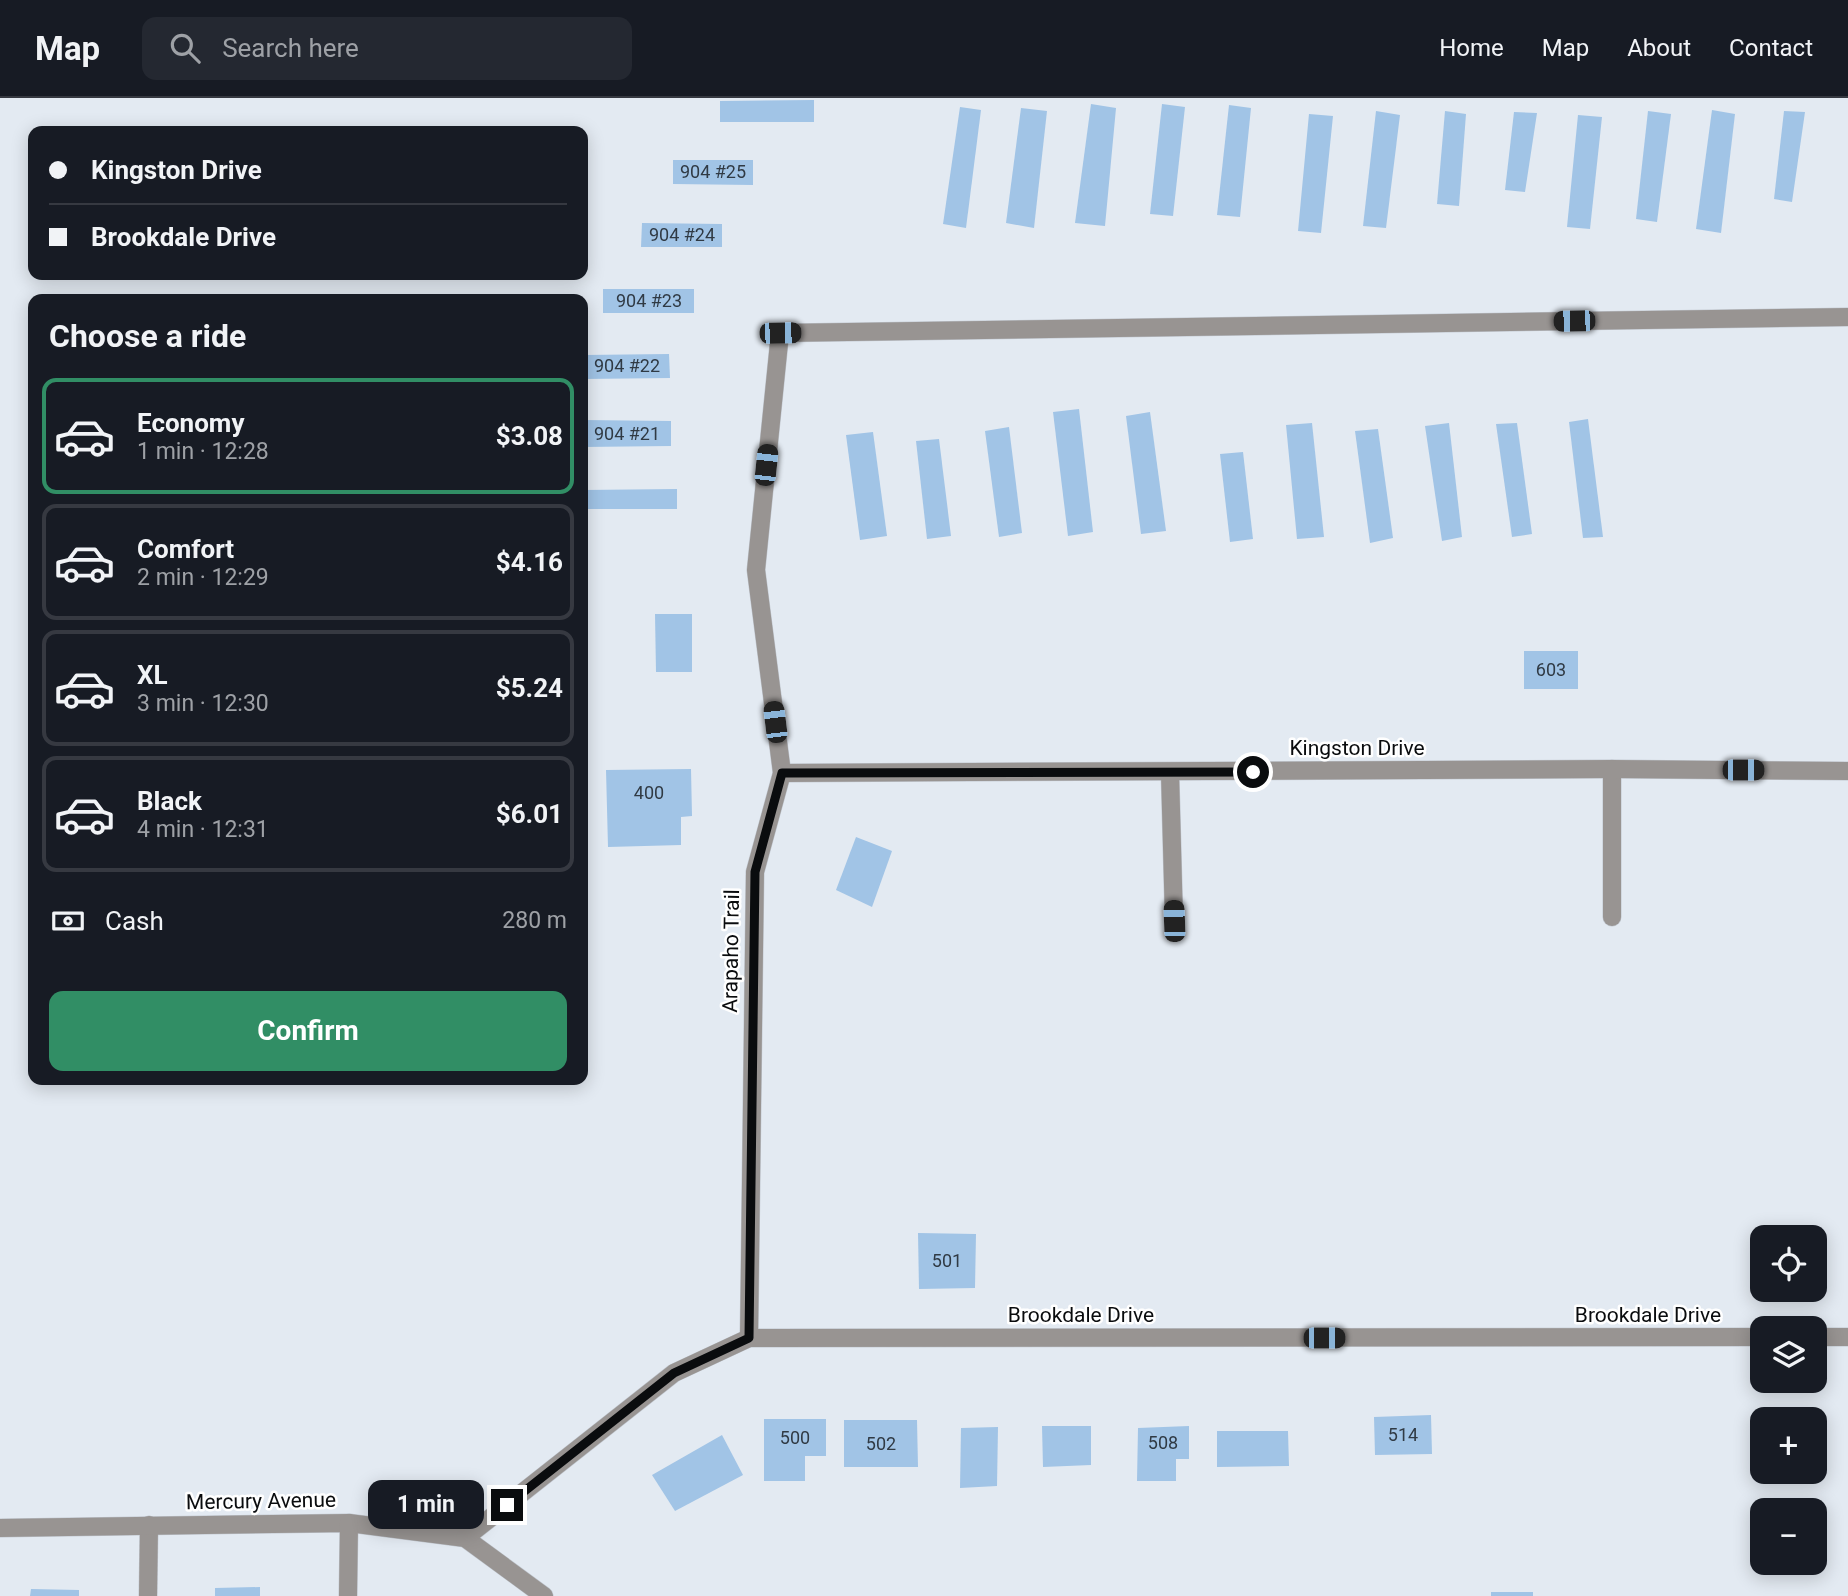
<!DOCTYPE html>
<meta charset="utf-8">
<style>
:root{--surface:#171b24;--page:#242831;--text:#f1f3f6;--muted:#9ea1a6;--line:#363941;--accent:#318e65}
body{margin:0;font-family:Roboto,sans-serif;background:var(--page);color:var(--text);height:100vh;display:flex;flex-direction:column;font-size:26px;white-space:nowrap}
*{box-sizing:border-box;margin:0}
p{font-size:23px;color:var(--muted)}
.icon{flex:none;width:38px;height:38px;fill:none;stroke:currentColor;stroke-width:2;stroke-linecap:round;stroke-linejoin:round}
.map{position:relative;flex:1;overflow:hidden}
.side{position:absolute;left:28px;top:196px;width:560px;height:791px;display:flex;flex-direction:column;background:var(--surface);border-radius:14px;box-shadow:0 4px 18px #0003}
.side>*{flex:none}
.guide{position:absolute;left:28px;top:28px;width:560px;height:154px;border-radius:14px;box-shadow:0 4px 18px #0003;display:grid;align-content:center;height:154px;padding:0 21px;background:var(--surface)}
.tools{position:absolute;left:1750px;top:1127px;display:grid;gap:14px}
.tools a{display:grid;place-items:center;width:77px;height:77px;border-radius:14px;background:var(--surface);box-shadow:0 4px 18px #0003;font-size:35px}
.end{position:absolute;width:32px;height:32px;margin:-16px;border:9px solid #0a0c0e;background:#fff;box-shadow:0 0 0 4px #fff}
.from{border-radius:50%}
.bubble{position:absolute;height:49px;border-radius:14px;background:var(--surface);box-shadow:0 4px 18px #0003;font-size:23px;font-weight:700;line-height:49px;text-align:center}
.car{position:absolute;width:21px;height:42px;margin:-21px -10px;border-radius:9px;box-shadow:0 0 5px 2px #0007;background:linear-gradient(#222 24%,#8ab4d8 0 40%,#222 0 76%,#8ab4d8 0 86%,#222 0)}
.guide b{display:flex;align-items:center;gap:24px;height:66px;font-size:26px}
.guide b+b{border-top:2px solid var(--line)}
.guide i{width:18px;height:18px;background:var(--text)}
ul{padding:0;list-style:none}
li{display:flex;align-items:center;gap:21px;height:116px;margin:0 14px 10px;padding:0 7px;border:4px solid var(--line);border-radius:14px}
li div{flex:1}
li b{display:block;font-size:26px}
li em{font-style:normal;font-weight:700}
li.active{border-color:var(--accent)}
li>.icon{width:63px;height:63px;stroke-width:1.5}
h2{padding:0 21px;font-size:32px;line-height:84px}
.pay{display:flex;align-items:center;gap:18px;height:77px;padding:0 21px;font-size:26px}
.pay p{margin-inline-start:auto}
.action{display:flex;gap:14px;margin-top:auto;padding:14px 21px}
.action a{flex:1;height:80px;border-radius:14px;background:var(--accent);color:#fff;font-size:28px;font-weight:700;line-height:80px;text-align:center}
header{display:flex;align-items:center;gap:42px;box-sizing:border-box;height:98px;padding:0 35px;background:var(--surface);border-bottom:2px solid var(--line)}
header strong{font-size:33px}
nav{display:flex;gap:38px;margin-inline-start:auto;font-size:24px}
.search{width:490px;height:63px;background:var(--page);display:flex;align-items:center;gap:18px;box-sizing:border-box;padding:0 24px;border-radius:14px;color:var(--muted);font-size:26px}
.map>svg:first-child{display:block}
.building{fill:#a1c4e6}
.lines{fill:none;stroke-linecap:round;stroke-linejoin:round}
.service-casing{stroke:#c0c6ce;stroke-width:19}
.minor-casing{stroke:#c0c6ce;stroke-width:19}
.service{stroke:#989492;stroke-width:18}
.minor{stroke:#989492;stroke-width:18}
.route{stroke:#0a0c0e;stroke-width:9}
.labels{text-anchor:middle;stroke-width:5;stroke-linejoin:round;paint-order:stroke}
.number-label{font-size:18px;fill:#303a44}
.street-label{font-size:21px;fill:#0a0c0e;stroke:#fff}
</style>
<header>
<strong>Map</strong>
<div class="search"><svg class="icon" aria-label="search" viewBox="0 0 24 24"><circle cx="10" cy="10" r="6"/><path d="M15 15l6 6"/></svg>Search here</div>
<nav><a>Home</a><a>Map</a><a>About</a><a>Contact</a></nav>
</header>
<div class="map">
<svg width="1848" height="1498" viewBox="0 0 1848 1498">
<rect width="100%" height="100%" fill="#e3eaf2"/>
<g class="building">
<polygon points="814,2 814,24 720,24 720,3"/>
<polygon points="1091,6 1116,10 1105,128 1075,125"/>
<polygon points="1162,6 1185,9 1173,118 1150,116"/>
<polygon points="1229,7 1251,10 1240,119 1217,117"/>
<polygon points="960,9 981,12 966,130 943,126"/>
<polygon points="1021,10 1047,13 1034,130 1006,125"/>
<polygon points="1712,12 1735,16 1721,135 1696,131"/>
<polygon points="1376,13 1400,17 1386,130 1363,128"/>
<polygon points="1445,13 1466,16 1459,108 1437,106"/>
<polygon points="1648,13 1671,16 1657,124 1636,121"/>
<polygon points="1784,13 1805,14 1792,104 1774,101"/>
<polygon points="1514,14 1537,15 1525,94 1505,92"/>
<polygon points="1309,16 1333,18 1321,135 1298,133"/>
<polygon points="1578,17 1602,19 1590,131 1567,129"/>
<polygon points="673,62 753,62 753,87 673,86"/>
<polygon points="642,125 722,126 722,149 641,149"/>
<rect x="603" y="191" width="91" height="24"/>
<polygon points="669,256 670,280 584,281 584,257"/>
<polygon points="1079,311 1093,434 1068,438 1053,314"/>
<polygon points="1150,314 1166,433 1141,436 1126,318"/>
<polygon points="1588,321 1603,439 1583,440 1569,324"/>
<polygon points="583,322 671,323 671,348 583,349"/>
<polygon points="1312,325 1324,439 1297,441 1286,327"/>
<polygon points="1449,325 1462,439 1442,443 1425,328"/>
<polygon points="1517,325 1532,436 1512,439 1496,326"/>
<polygon points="1009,329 1022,435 999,439 985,333"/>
<polygon points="1378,331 1393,440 1370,445 1355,333"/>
<polygon points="873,334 887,438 860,442 846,337"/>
<polygon points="939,341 951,438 927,441 916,343"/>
<polygon points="1243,354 1253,441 1230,444 1220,356"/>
<polygon points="677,391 677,411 583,411 583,392"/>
<polygon points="655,516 692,516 692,574 656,574"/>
<rect x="1524" y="553" width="54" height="38"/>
<polygon points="691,671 692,718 681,719 681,747 608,749 606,672"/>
<polygon points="856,739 892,753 872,809 836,792"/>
<polygon points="918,1135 976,1136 975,1190 919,1191"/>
<polygon points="1431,1317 1432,1356 1375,1357 1374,1319"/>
<polygon points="764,1321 826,1321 826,1358 805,1358 805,1383 764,1383"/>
<polygon points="844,1322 917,1322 918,1369 844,1369"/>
<polygon points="1042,1328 1091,1328 1091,1367 1043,1369"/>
<polygon points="1189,1328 1189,1361 1176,1361 1176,1383 1137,1383 1138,1330"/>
<polygon points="998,1329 997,1388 960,1390 961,1330"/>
<polygon points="1217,1333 1288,1333 1289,1368 1217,1369"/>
<polygon points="722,1337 743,1377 675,1413 652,1377"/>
<polygon points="260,1489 260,1498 215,1498 215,1490"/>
<polygon points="31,1491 79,1492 79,1498 30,1498"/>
<rect x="1491" y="1494" width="42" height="4"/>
</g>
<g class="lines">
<defs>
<polyline id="service" points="148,1498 149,1427"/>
<g id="minor">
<polyline points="1612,671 1612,819"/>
<polyline points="782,675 1612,671 1848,673"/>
<polyline points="1170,675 1174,823"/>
<polyline points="1815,1239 1848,1239"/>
<polyline points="749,1240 755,774 782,675 756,472 780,235 1848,219"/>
<polyline points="0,1430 349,1425 465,1440 544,1498"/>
<polyline points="465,1440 674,1275 749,1240 1762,1239"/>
<polyline points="348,1498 349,1425"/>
</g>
</defs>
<use href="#service" class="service-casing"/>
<use href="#minor" class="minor-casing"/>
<use href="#service" class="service"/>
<use href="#minor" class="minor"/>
</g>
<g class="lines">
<polyline class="route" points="507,1407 674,1275 749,1240 755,774 782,675 1253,674"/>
</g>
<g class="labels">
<g class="number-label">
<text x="713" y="80">904 #25</text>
<text x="682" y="143">904 #24</text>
<text x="649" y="209">904 #23</text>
<text x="627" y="274">904 #22</text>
<text x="627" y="342">904 #21</text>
<text x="1551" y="578">603</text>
<text x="649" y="701">400</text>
<text x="947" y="1169">501</text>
<text x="1403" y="1343">514</text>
<text x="795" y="1346">500</text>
<text x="1163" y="1351">508</text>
<text x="881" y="1352">502</text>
</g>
<g class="street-label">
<text x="1357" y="657">Kingston Drive</text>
<text transform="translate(731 853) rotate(-89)" y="7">Arapaho Trail</text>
<text x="1081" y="1224">Brookdale Drive</text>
<text x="1648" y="1224">Brookdale Drive</text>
<text transform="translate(261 1403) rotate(-1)" y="7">Mercury Avenue</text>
</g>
</g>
</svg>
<div class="tools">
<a><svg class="icon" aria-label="locate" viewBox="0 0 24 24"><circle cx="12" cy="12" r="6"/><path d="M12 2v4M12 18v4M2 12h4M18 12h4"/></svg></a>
<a><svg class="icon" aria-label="layers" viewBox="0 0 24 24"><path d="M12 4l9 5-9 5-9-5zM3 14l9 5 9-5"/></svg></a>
<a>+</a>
<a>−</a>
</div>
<i class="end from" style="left:1253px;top:674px"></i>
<i class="end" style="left:507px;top:1407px"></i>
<div class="bubble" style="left:368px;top:1382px;width:116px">1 min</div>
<i class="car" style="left:1574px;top:223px;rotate:269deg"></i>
<i class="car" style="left:780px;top:235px;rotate:89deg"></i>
<i class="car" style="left:766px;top:367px;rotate:6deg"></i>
<i class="car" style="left:775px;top:624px;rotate:353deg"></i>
<i class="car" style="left:1743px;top:672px;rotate:90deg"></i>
<i class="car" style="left:1174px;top:823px;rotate:358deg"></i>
<i class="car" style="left:1324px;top:1240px;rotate:90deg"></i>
<div class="guide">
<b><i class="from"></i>Kingston Drive</b>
<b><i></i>Brookdale Drive</b>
</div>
<section class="side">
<h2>Choose a ride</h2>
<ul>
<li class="active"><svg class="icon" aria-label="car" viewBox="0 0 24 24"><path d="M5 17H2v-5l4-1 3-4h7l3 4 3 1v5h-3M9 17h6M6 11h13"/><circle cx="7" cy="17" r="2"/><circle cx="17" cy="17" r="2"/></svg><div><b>Economy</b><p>1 min · 12:28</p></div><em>$3.08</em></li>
<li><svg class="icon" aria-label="car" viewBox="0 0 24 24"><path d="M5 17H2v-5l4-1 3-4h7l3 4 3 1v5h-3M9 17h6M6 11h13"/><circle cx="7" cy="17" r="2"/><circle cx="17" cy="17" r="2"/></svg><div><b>Comfort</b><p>2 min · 12:29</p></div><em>$4.16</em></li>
<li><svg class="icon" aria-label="car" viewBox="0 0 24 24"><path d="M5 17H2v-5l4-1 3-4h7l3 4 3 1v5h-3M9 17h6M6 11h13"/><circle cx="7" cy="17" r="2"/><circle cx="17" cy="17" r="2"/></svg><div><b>XL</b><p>3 min · 12:30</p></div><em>$5.24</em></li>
<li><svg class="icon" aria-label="car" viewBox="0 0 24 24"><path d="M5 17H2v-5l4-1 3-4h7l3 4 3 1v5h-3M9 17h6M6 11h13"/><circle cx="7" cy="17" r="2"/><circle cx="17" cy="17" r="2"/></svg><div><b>Black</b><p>4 min · 12:31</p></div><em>$6.01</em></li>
</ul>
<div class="pay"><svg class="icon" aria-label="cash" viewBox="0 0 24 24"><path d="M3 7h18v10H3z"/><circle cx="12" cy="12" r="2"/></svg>Cash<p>280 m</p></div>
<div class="action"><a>Confirm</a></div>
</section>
</div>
